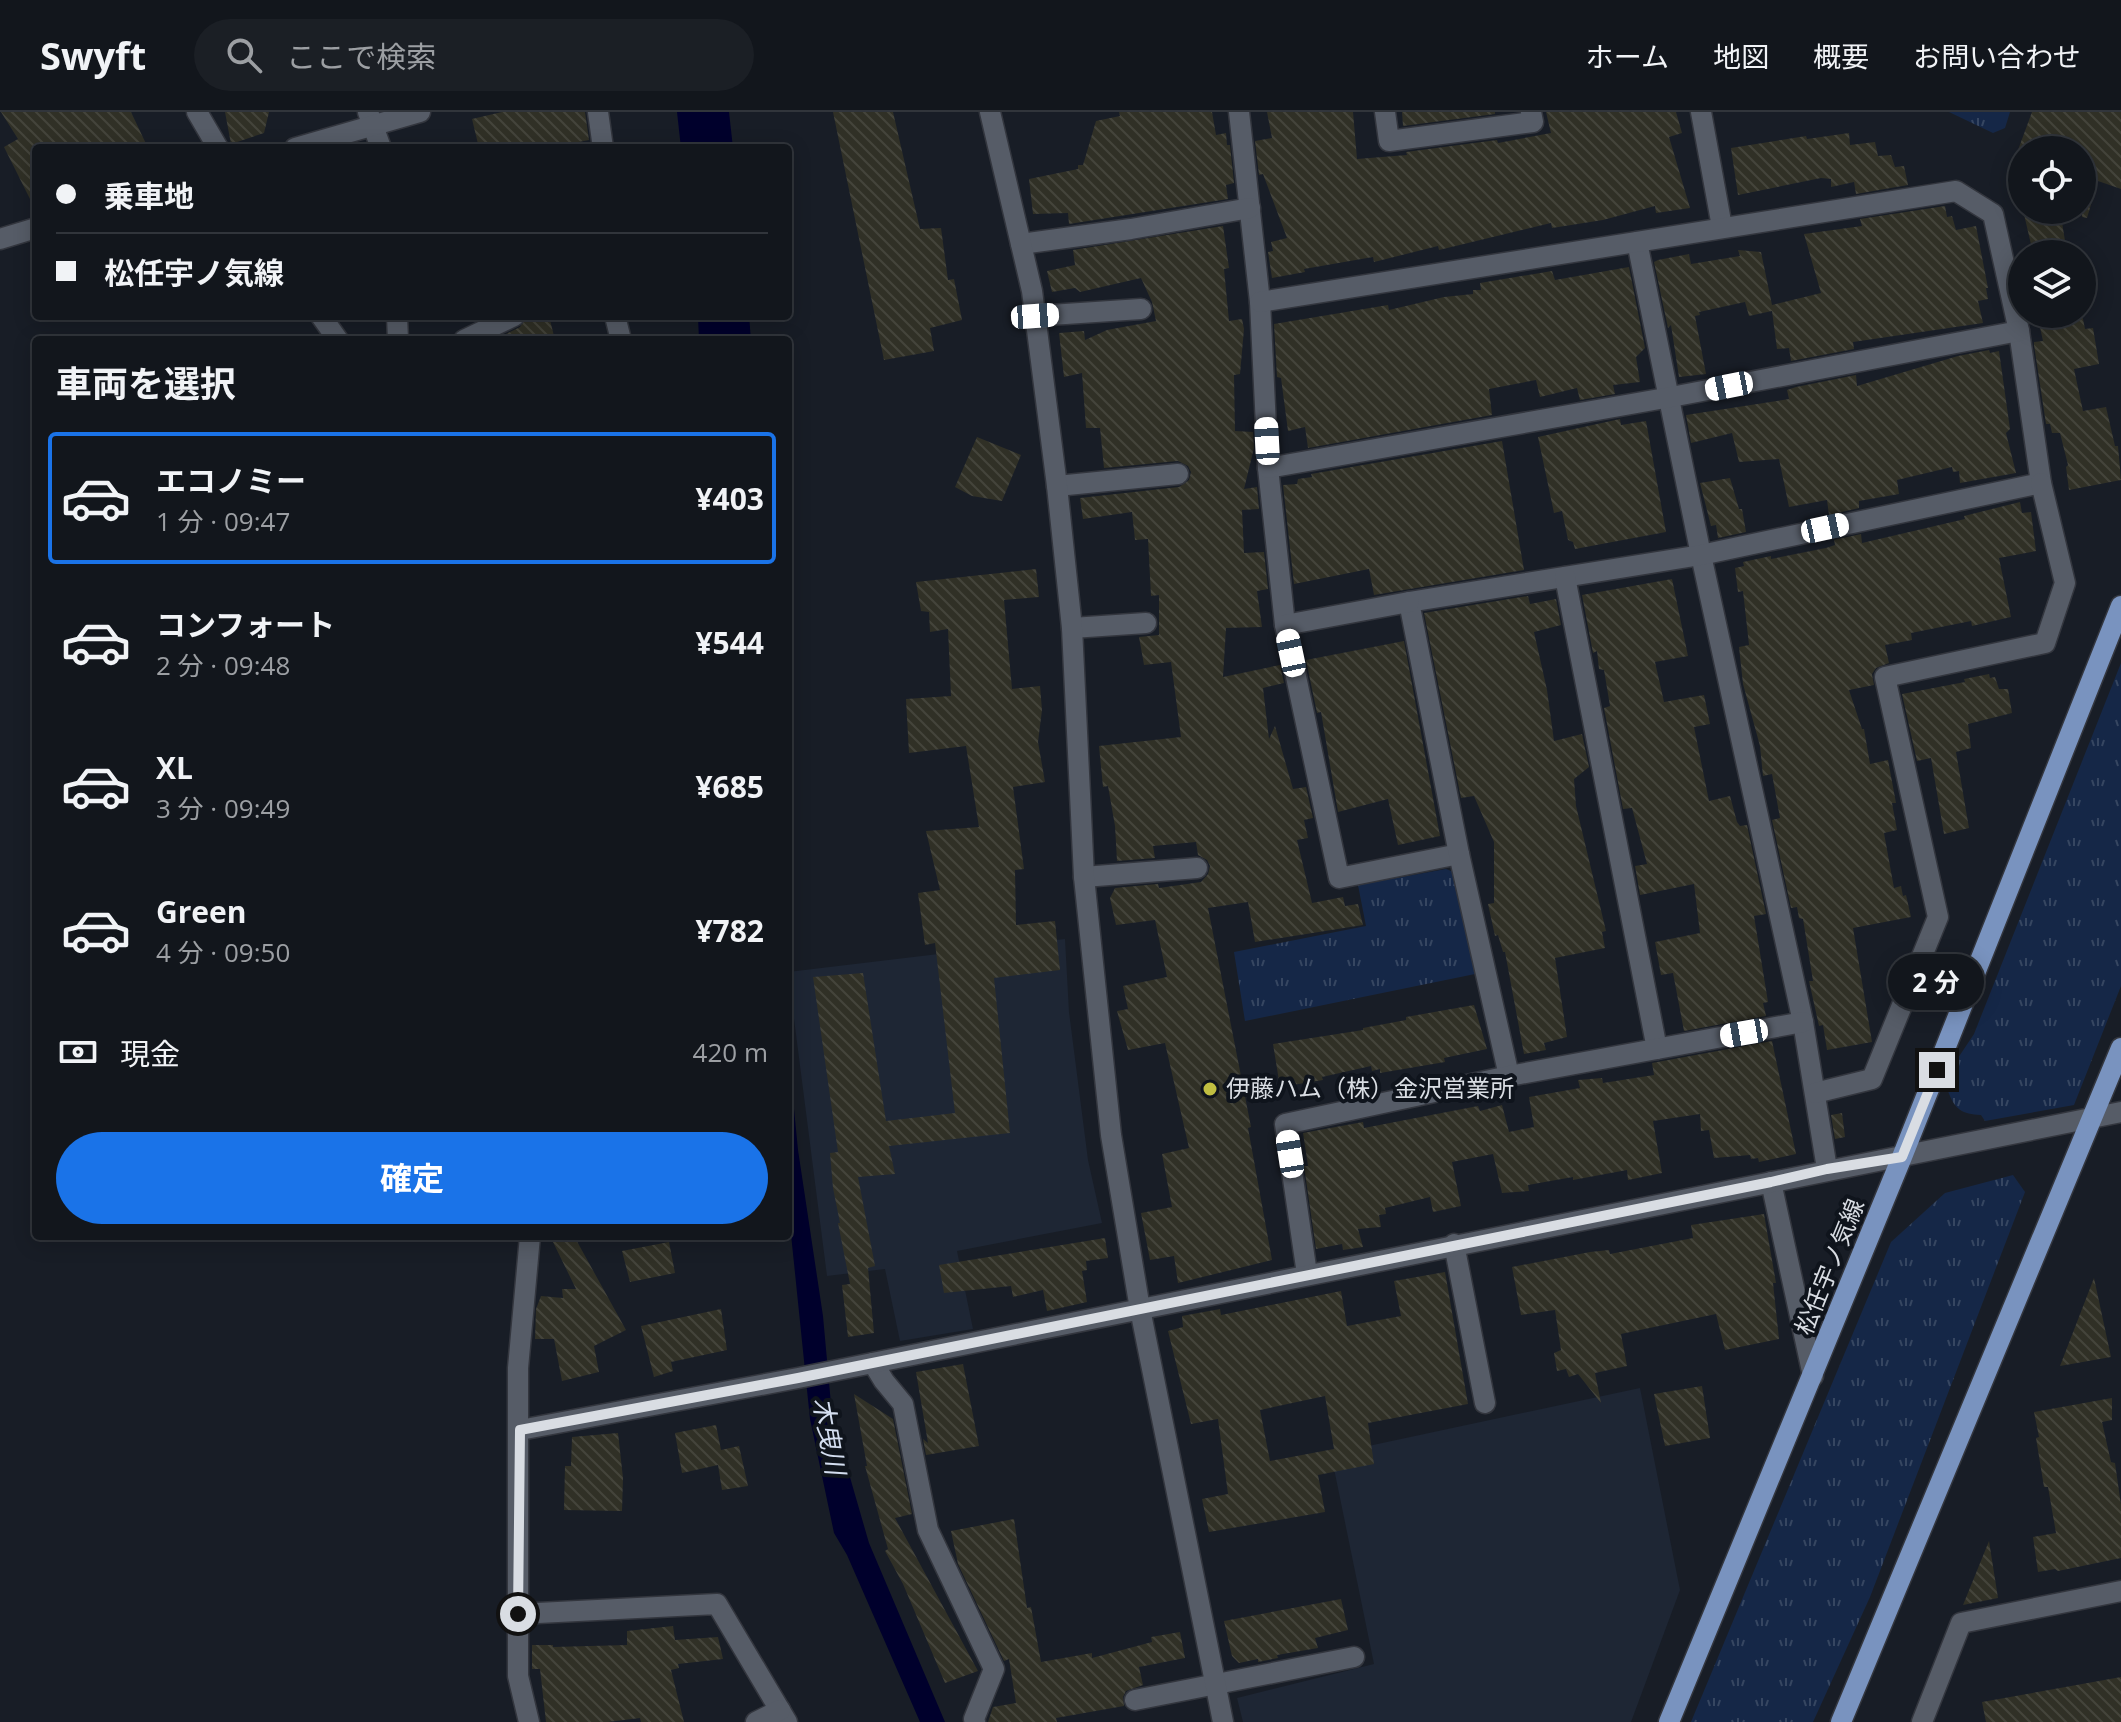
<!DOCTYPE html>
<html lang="ja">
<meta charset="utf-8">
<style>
:root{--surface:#12161c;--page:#1b1f25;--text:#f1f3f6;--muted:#9c9fa3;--line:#31353b;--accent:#1a73e8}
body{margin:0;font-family:"Open Sans","Noto Sans JP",sans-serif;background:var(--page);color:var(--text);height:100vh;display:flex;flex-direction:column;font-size:30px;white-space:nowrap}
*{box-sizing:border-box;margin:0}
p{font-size:26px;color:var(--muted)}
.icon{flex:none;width:44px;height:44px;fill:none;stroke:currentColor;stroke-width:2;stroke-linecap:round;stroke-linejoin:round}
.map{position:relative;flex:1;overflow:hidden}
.sheet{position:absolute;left:32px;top:224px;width:760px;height:904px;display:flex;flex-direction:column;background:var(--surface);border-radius:8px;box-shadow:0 4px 20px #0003,0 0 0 2px var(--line)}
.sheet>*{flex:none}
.guide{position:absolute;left:32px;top:32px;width:760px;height:176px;border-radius:8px;box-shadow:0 4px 20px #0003,0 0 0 2px var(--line);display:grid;align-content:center;height:176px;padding:0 24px;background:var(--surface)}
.buttons{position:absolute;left:2008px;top:24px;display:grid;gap:16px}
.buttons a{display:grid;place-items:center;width:88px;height:88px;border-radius:50%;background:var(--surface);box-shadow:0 4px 20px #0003,0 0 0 2px var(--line);font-size:40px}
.end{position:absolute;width:36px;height:36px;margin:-18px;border:10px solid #d9dde3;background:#111;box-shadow:0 0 0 4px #111}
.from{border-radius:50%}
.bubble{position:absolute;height:56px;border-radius:28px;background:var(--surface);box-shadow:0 4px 20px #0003,0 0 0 2px var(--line);font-size:26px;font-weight:700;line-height:56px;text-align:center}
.car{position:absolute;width:24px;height:48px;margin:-24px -12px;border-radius:10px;box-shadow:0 0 6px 2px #0007;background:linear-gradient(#fff 24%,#345 0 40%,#fff 0 76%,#345 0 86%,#fff 0)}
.guide b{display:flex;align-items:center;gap:28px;height:76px;font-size:30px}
.guide b+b{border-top:2px solid var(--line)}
.guide i{width:20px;height:20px;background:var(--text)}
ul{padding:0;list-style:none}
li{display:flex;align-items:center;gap:24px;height:132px;margin:0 16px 12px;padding:0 8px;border:4px solid transparent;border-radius:8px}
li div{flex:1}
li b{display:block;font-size:30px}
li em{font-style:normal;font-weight:700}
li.on{border-color:var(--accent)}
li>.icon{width:72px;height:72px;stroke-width:1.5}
h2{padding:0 24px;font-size:36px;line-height:96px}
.pay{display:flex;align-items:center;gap:20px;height:88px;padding:0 24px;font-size:30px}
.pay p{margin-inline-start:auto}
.button{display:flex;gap:16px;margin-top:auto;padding:16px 24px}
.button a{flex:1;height:92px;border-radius:48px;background:var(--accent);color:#fff;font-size:32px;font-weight:700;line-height:92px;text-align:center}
header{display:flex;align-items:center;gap:48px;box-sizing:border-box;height:112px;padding:0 40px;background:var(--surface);border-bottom:2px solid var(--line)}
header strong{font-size:38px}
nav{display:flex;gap:44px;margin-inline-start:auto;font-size:28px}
.search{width:560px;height:72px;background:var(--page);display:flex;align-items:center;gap:20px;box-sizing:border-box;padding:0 28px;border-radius:44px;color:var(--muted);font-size:30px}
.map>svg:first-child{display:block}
.built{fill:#1e2634}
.grass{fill:url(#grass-tufts)}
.water{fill:#00002c}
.building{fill:url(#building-back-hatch);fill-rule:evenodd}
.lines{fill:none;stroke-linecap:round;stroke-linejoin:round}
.minor-casing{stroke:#33363e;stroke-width:23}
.tertiary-casing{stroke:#33363e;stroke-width:23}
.primary-casing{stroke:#33363e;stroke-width:23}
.minor{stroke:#565c67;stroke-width:20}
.tertiary{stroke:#565c67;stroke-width:20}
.primary{stroke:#7993bf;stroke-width:20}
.route{stroke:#d9dde3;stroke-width:10}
.poi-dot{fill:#c0be41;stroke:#0f141c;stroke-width:3}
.labels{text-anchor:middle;stroke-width:8;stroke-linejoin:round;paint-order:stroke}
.poi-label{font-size:24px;fill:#d9dde3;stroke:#0f141c;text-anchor:start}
.street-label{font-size:24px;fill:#d9dde3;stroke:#0f141c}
.water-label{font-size:26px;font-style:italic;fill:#d4def0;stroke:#0f141c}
</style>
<header>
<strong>Swyft</strong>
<div class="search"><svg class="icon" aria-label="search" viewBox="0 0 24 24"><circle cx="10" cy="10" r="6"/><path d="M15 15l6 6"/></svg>ここで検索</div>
<nav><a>ホーム</a><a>地図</a><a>概要</a><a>お問い合わせ</a></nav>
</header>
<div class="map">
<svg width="2121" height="1610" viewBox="0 0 2121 1610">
<defs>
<pattern id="grass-tufts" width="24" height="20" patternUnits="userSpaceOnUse" patternTransform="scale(2)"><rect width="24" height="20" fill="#152747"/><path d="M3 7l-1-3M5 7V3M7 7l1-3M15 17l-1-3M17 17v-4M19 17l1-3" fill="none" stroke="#364661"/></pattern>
<pattern id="building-back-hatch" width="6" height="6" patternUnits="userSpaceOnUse" patternTransform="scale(2)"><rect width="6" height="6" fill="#303026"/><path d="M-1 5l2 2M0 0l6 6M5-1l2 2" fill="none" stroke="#44443b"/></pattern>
</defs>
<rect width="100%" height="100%" fill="#181d26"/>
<g class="built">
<polygon points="1065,827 1069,900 1088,1048 1102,1111 957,1139 973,1217 900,1229 885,1157 827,1164 788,860"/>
<polygon points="1640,1276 1680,1478 1631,1610 1243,1610 1237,1586 1374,1552 1331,1342"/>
</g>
<g class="grass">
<polygon points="1949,0 2010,0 2005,16 1993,21"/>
<path d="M2121,551V874L2074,993L1985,1009L1981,1003C1962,1002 1955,998 1948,979L1958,963L1952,950L1958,946L1974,922Z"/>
<polygon points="1446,757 1456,761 1475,862 1245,909 1234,840 1366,814 1358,773"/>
<polygon points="2013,1063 2025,1080 1870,1485 1813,1610 1691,1610 1891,1130 1945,1081"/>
</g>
<g class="water">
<polygon points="677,0 729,0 733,36 681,36"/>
<polygon points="698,204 749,204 751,228 699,228"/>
<polygon points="788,935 798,1038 823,1204 832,1303 869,1431 945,1610 920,1610 847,1443 834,1421 810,1307 788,1093"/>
</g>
<g class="building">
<polygon points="1,0 131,0 148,36 36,36 36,99 4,35 18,27"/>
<polygon points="225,0 269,0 264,21 231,32"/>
<polygon points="502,0 585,0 589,28 548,36 479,36 472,7"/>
<polygon points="833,0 893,0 920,117 941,116 948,168 954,167 962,208 930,216 934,239 884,248"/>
<polygon points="1119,0 1212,0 1216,23 1226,21 1227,33 1230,33 1234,71 1226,73 1228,87 1069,112 1068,101 1033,102 1029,67 1078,57 1078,53 1083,53 1096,9 1120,4"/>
<polygon points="1267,0 1353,0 1357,47 1407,43 1406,40 1497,28 1498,31 1551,21 1546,0 1676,0 1682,21 1669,25 1690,96 1656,101 1655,94 1603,108 1552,116 1551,111 1439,138 1438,134 1374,150 1373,145 1304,157 1305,160 1272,166 1268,140 1273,139 1271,130 1287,126 1263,62 1259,63 1255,29 1272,26"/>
<polygon points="1402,0 1495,0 1495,2 1403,14"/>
<polygon points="2032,0 2121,0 2121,77 2098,69 2087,106 2082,105 2082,38 2018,38"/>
<polygon points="1849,21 1850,33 1875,30 1878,44 1891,43 1895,55 1904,54 1908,73 1856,82 1854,70 1831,75 1831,67 1821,66 1738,83 1731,36 1806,24 1807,27"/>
<polygon points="1945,94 1947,105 1952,104 1956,118 1976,114 1988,176 1986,176 1988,187 1978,189 1983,211 1853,230 1854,237 1791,249 1789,236 1777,237 1772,199 1749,204 1745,190 1699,200 1700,203 1695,204 1706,262 1679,265 1671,213 1668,216 1654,150 1658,148 1689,142 1691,152 1740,144 1738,138 1761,140 1772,193 1821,181 1804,122 1862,114 1860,107"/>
<polygon points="2023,98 2060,98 2066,135 2033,141"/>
<polygon points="1223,114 1229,156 1224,157 1229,209 1242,207 1244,217 1240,262 1234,263 1235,319 1253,320 1254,336 1244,377 1257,375 1259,397 1242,398 1244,441 1264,440 1268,477 1257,479 1262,515 1226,516 1223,565 1280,553 1284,571 1263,576 1269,627 1275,614 1293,677 1306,675 1313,706 1304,708 1308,726 1297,728 1312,791 1343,785 1345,794 1358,792 1363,813 1255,830 1248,790 1208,796 1251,1015 1248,1016 1272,1148 1178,1171 1174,1144 1150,1148 1141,1101 1172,1095 1162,1042 1189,1036 1165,931 1128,938 1117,899 1128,897 1123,874 1167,865 1155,808 1116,813 1110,786 1115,776 1158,772 1159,776 1201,770 1208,762 1210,754 1207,748 1198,743 1196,730 1153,734 1155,746 1117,749 1115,714 1108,674 1103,675 1099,634 1181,625 1171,550 1144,553 1139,525 1159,523 1159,483 1151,484 1148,427 1135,428 1132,400 1083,407 1080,386 1179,375 1189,368 1191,360 1188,354 1178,349 1104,356 1100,316 1086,316 1082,261 1064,265 1059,221 1084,219 1085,228 1107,218 1156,209 1152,190 1141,166 1080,180 1075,176 1052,180 1047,159 1075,153 1073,138"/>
<polygon points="1629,155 1645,236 1636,245 1640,270 1613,273 1615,282 1580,288 1577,276 1540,285 1536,268 1489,277 1492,303 1308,336 1305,315 1288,319 1281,266 1277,265 1274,212 1388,193 1389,198 1444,185 1473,182 1473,178 1481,178 1480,171 1552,159 1555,168"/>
<polygon points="2037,202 2082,202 2085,217 2093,216 2099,252 2074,257 2083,299 2106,295 2115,334 2118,334 2121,368 2069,378 2066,355 2068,353 2060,321 2052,321 2050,312 2046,312 2034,233 2034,230 2043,229"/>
<polygon points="527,204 549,204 555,228 494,228 520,215"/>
<polygon points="1989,238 1990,241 1999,239 2010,317 2006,321 2016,361 1960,371 1959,359 1953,360 1952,355 1897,368 1899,382 1859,389 1859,396 1829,403 1827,388 1789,395 1779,347 1739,350 1732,321 1691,331 1686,303 1789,287 1787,278 1796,275 1856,263 1857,274 1958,244"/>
<polygon points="1620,307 1621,313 1646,309 1666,420 1575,437 1573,430 1568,428 1562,399 1554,401 1538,325"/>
<polygon points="977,325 1021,343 1002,389 972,384 955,375"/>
<polygon points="1502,329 1524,458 1374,483 1369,457 1294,472 1283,373 1297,372 1298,367 1312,365 1311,362"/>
<polygon points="1730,366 1739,397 1742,397 1746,420 1718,426 1716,413 1711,414 1700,371"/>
<polygon points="2020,390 2022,401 2031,400 2036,439 1999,446 2011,505 1972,514 1971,509 1911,521 1912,528 1885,533 1889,551 1876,556 1872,562 1874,573 1849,578 1862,617 1864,617 1870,652 1888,648 1896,691 1892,691 1897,718 1884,721 1894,776 1901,774 1903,784 1906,783 1911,805 1853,816 1872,930 1827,938 1823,913 1819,914 1809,869 1813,869 1803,807 1799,806 1797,795 1791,796 1772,708 1780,706 1772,662 1763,664 1760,634 1743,572 1739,535 1749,533 1743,479 1738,480 1735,456 1744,454 1743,450 1771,444 1771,447 1826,436 1835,433 1834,428 1861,422 1862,431 1965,407 1964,404"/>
<polygon points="1036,457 1039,485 1004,488 1012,577 1040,574 1042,598 1038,630 1045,670 1013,675 1024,757 1015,758 1016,813 1055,809 1060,858 994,866 1010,1021 889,1034 895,1062 858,1065 875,1154 868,1156 874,1221 848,1225 842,1173 850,1172 838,1111 840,1111 833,1076 830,1041 838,1040 813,865 863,861 886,1009 955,1001 935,831 925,833 918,781 940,778 926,719 979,715 966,634 909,641 906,587 951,584 948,517 930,520 929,500 921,499 916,470"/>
<polygon points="1672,467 1688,544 1655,550 1664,590 1704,583 1710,612 1694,615 1709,689 1730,684 1737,710 1740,714 1747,713 1766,802 1754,804 1768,890 1763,891 1766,904 1684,919 1673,861 1661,863 1655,830 1700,821 1694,772 1640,783 1635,754 1647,752 1632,696 1623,697 1604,596 1610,594 1604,558 1599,557 1597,539 1593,541 1582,483"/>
<polygon points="1528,484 1530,492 1556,487 1561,513 1534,520 1547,578 1554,629 1582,622 1589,655 1574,667 1576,694 1606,819 1602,820 1605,836 1555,846 1567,925 1544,931 1546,938 1524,942 1505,840 1503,840 1498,823 1495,824 1488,792 1494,791 1494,730 1474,684 1461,686 1424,501"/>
<polygon points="1404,529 1440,724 1398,733 1388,687 1338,700 1321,600 1317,601 1306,548"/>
<polygon points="1989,562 1990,566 1995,565 1999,577 2008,577 2012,601 1968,612 1971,636 1956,640 1969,716 1944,722 1931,646 1917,649 1902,582 1965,570 1964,567"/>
<polygon points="1474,893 1487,937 1444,946 1445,950 1380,961 1380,957 1372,959 1371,954 1322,965 1323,968 1280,975 1273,932 1363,918 1363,916 1406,908 1406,905"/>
<polygon points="1772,929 1796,1042 1759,1050 1758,1046 1751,1047 1750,1043 1714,1046 1709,1018 1701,1019 1700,1002 1653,1009 1662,1061 1628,1068 1627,1058 1573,1068 1573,1065 1528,1073 1529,1079 1502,1081 1493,1042 1452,1050 1461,1094 1433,1100 1430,1085 1385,1096 1386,1102 1379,1103 1381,1115 1358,1117 1363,1135 1343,1138 1342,1132 1316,1137 1304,1054 1308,1054 1303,1021 1363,1010 1364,1016 1478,994 1480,999 1502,993 1509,1020 1534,1015 1529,985 1580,976 1578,968 1602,966 1603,971 1654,963 1652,951"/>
<polygon points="1842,1001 1845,1025 1835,1027 1831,1003"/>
<polygon points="1764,1102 1776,1171 1773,1171 1779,1227 1725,1238 1716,1202 1621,1222 1627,1254 1595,1261 1601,1291 1578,1262 1569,1265 1566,1257 1557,1259 1554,1241 1561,1238 1555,1198 1521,1203 1512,1155 1590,1140 1609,1138 1610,1142 1693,1126 1691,1113"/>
<polygon points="550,1124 574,1124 626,1218 594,1234 599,1260 562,1269 554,1227 535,1227 536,1197 541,1184 563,1186 562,1177 576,1177"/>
<polygon points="1105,1126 1108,1146 1086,1149 1087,1158 1082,1159 1087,1190 1047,1199 1043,1178 1013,1185 1011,1174 944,1181 939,1153"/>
<polygon points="669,1130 675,1161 630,1170 622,1139"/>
<path d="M1445,1160L1468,1292L1368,1311L1374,1352L1318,1363L1325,1400L1209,1420L1202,1387L1228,1382L1218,1307L1191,1312L1168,1219L1183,1215L1182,1204L1220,1197L1221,1203L1341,1179L1347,1214L1401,1204L1394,1169ZM1325,1284L1334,1337L1270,1349L1260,1298Z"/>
<polygon points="2094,1166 2111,1245 2060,1254"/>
<polygon points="721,1197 727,1238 671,1250 673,1259 654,1265 641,1214"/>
<polygon points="963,1252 979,1334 926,1343 923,1327 928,1331 916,1260"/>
<polygon points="1702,1274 1710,1326 1665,1334 1654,1282"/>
<polygon points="854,1282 893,1307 912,1402 895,1406 978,1559 945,1571 903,1472 885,1439 888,1437 865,1354 867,1354"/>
<polygon points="2112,1286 2112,1308 2102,1310 2111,1350 2115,1351 2121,1393 2121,1446 2058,1459 2055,1457 2038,1460 2033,1425 2056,1421 2048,1375 2044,1375 2036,1326 2039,1325 2034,1300"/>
<polygon points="716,1313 721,1338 739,1334 748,1374 722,1378 718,1353 682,1361 675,1321"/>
<polygon points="618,1321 623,1366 622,1399 564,1398 565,1354 571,1354 572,1325"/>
<polygon points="1014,1407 1027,1496 1031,1495 1041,1550 1092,1541 1092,1546 1152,1530 1151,1525 1180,1520 1185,1546 1139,1555 1143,1573 1126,1579 1123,1585 1124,1594 1056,1606 1057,1610 988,1610 993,1595 1016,1591 1009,1547 1004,1549 958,1452 951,1419"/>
<polygon points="1989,1429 1998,1486 1963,1493"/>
<polygon points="1341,1487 1348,1518 1315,1526 1318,1536 1277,1543 1278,1546 1258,1550 1258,1547 1239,1551 1232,1544 1224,1509"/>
<polygon points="673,1514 675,1528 718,1525 723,1547 678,1552 679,1556 671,1558 684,1610 641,1610 640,1606 608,1610 546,1610 540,1557 532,1557 532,1533 553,1533 553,1535 627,1533 627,1519"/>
<polygon points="2121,1565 2121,1610 1986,1610 1982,1590"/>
</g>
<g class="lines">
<defs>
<g id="minor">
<polyline points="197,0 218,36"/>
<polyline points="368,0 381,36"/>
<polyline points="598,0 603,36"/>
<polyline points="1239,0 1260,190 1268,356 1285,513 1339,766 1459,742"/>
<polyline points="1385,0 1389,29 1533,10 1531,0"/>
<polyline points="1701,0 1722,115"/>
<polyline points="295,36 420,0"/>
<polyline points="0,127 36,116"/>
<polyline points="1637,130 1701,443 1803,910 1827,1057"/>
<polyline points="1021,132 1131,117 1250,96"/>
<polyline points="1260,190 1956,79 1993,102 2019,219 2041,371 1701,443 1409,490 1459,742 1509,964"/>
<polyline points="321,204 338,228"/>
<polyline points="397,204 398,228"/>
<polyline points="615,204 621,228"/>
<polyline points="1035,204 1141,197"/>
<polyline points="464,228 514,204"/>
<polyline points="1268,356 1671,285 2019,219"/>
<polyline points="1057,374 1178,362"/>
<polyline points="1565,465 1657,937"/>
<polyline points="1285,513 1409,490"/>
<polyline points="1072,516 1146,511"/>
<polyline points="1084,765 1197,756"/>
<polyline points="1815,981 1872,967 1938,805 1885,565 2045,531 2065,471 2041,371"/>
<polyline points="1771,1070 1813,1264"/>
<polyline points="1454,1132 1485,1291"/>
<polyline points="1307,1162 1285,1012 1509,964 1803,910"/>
<polyline points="873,1251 884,1269 903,1292 928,1418 994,1557 974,1607 975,1610"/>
<polyline points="520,1318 798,1266 2121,1000"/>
<polyline points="518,1502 717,1492 787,1610"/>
<polyline points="1135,1588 1354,1545"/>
<polyline points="529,1610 518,1564 518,1256 530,1124"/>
<polyline points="756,1610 780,1598"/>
<polyline points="1922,1610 1961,1511 2121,1479"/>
</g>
<polyline id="tertiary" points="990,0 1032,179 1057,374 1072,516 1084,765 1111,1023 1140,1197 1223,1610"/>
<g id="primary">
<polyline points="1669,1610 1902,1045 2121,494"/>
<polyline points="1841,1610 2121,936"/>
</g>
</defs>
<use href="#minor" class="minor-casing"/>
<use href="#tertiary" class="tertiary-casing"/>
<use href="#primary" class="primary-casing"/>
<use href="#minor" class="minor"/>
<use href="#tertiary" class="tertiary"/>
<use href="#primary" class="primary"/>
</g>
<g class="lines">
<polyline class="route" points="518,1502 520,1318 798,1266 1771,1070 1827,1057 1902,1045 1937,958"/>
</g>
<circle class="poi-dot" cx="1210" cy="977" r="8"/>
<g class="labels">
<g class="poi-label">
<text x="1226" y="985">伊藤ハム（株）金沢営業所</text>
</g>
<g class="street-label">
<text transform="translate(1830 1155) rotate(-68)" y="8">松任宇ノ気線</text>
</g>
<g class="water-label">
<text transform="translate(829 1324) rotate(80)" y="9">木曳川</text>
</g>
</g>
</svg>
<div class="buttons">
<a><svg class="icon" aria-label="locate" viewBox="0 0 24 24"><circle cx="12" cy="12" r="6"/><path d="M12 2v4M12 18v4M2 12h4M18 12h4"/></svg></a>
<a><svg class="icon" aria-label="layers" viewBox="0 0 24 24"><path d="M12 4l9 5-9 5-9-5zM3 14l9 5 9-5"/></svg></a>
</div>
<i class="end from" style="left:518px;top:1502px"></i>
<i class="end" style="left:1937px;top:958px"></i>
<div class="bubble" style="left:1888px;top:842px;width:96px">2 分</div>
<i class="car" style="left:1035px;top:204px;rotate:86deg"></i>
<i class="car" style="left:1729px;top:274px;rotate:259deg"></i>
<i class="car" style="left:1267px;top:329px;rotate:357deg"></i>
<i class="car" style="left:1825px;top:416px;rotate:78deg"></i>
<i class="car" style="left:1291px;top:541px;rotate:348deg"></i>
<i class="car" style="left:1744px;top:921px;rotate:260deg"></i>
<i class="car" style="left:1290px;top:1042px;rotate:351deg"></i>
<div class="guide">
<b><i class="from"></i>乗車地</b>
<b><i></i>松任宇ノ気線</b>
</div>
<section class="sheet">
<h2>車両を選択</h2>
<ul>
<li class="on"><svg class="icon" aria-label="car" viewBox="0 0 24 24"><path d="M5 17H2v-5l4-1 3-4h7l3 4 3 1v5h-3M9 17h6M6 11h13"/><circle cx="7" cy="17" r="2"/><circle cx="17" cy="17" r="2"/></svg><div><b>エコノミー</b><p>1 分 · 09:47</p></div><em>¥403</em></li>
<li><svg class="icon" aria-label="car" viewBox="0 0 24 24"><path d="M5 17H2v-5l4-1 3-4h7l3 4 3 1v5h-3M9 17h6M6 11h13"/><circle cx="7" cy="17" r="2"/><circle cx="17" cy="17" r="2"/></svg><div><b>コンフォート</b><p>2 分 · 09:48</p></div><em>¥544</em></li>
<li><svg class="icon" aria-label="car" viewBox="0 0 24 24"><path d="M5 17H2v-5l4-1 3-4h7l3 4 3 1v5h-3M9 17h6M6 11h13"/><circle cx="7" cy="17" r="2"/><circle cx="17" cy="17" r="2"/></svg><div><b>XL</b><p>3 分 · 09:49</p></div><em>¥685</em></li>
<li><svg class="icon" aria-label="car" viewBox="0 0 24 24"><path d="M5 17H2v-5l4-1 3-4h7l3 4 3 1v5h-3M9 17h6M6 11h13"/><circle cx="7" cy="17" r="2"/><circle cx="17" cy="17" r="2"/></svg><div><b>Green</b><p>4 分 · 09:50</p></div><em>¥782</em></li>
</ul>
<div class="pay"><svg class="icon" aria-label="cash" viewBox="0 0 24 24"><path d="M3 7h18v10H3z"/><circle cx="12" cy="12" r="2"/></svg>現金<p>420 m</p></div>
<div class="button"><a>確定</a></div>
</section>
</div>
